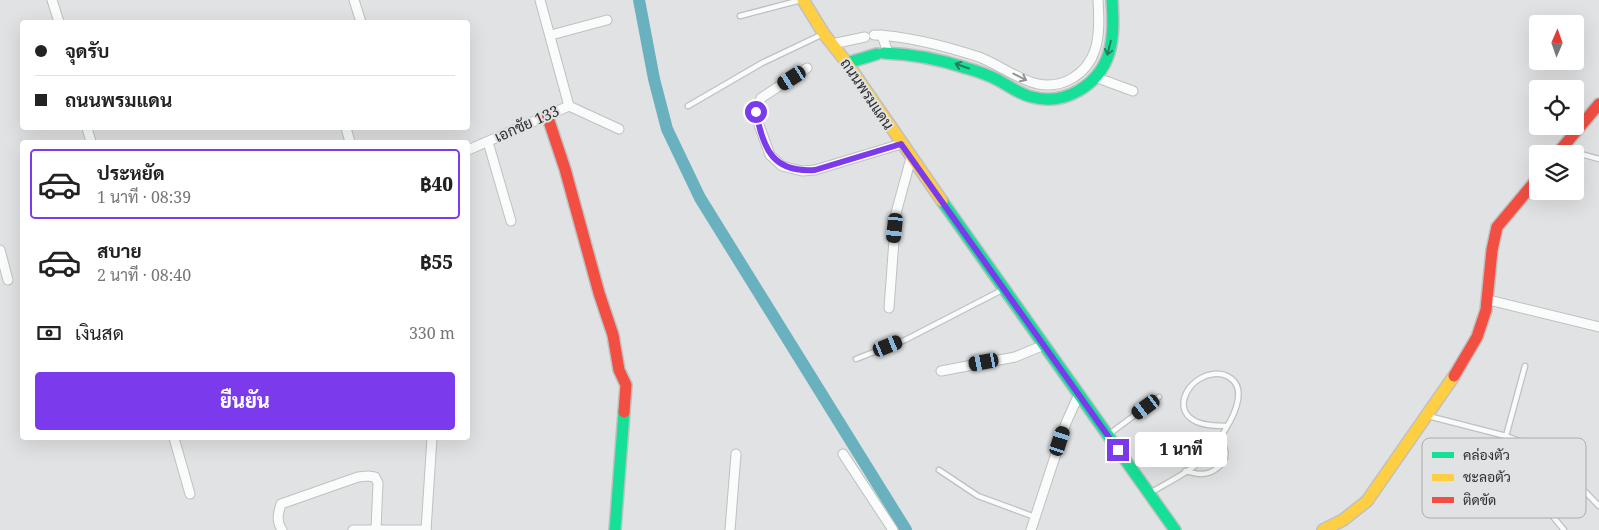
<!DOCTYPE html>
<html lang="th">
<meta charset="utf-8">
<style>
:root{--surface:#fff;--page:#f2f2f2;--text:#222;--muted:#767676;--line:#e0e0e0;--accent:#7c3aed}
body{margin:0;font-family:"Noto Serif",Sarabun,serif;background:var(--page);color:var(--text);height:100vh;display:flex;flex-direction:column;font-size:19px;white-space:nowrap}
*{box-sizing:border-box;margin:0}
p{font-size:16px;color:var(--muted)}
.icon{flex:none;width:28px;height:28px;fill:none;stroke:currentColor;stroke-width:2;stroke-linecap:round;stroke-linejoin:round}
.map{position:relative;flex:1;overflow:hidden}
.drawer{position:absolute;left:20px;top:140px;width:450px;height:300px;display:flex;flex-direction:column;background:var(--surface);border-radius:5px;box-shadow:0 5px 20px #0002}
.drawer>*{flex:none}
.banner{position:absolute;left:20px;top:20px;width:450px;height:110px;border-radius:5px;box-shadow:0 5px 20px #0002;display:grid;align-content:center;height:110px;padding:0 15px;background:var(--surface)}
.needle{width:32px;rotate:2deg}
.tools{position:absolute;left:1529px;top:15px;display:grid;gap:10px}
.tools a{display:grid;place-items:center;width:55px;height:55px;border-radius:5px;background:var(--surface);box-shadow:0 5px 20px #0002;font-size:25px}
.end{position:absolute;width:22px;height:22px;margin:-11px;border:6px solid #7c3aed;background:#fff;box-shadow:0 0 0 2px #fff}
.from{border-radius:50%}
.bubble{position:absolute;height:35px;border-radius:5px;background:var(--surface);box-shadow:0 5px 20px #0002;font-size:16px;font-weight:800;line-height:35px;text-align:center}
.car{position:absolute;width:15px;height:30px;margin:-15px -8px;border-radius:6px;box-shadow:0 0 4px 1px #0007;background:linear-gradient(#222 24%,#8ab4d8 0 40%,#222 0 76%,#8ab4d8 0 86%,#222 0)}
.banner b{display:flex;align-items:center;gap:18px;height:48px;font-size:19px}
.banner b+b{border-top:1px solid var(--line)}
.banner i{width:12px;height:12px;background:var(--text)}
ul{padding:9px 0 0;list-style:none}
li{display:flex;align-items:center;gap:15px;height:70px;margin:0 10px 8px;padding:0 5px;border:2px solid transparent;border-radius:5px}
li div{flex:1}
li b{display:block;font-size:19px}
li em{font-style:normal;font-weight:800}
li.on{border-color:var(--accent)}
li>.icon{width:45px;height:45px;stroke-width:1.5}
.pay{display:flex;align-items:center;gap:12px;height:55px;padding:0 15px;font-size:19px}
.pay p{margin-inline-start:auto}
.action{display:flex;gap:10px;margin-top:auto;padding:10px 15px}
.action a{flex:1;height:58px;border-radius:5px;background:var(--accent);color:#fff;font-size:20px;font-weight:800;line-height:58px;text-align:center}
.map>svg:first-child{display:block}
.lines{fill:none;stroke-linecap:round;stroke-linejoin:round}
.canal{stroke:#6ab1bf;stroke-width:12}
.lane-casing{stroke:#bfc0c1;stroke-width:7}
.street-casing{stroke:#bfc0c1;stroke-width:11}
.fast-casing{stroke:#bfc0c1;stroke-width:14}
.slow-casing{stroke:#bfc0c1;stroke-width:14}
.jam-casing{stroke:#bfc0c1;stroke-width:14}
.lane{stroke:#fafbfb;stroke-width:4.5}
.street{stroke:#fafbfb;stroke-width:9}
.fast{stroke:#16e098;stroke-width:11}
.slow{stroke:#ffcf43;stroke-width:11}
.jam{stroke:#f24e42;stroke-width:11}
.oneway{stroke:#237e5e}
.oneway2{stroke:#949495}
.route{stroke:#7c3aed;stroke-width:6}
.labels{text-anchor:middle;stroke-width:4;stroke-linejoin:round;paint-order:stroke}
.street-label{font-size:15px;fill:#2e2e2f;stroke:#e0e2e4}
.key{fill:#e0e2e4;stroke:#abacae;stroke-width:1}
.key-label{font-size:14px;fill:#2e2e2f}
</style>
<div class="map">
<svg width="1599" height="530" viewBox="0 0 1599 530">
<rect width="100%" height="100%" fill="#e1e2e3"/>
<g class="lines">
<polyline class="canal" points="639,0 654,79 667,129 700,198 906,530"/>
<defs>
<g id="lane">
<polyline points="740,16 801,0"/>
<polyline points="688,106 762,63 823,34"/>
<polyline points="1563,149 1599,159"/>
<polyline points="856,359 905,340 1002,290"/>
<polyline points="1428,416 1506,436 1525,366"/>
<polyline points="1108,435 1159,397"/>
<polyline points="1506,436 1538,448 1559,465 1599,506"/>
<polyline points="939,470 978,496 1035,517"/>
<path d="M1185,471C1190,472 1196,474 1201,474C1207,474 1212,472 1216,469C1229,460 1227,450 1220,438"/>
<polyline points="1533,492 1564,530"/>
<path d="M1150,493C1170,481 1194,470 1210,452C1222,436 1256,390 1227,376C1219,372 1208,374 1201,378C1184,387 1174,412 1197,422C1206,426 1217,426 1227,426"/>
</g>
<g id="street">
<polyline points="52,0 59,22"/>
<polyline points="354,0 361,22"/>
<polyline points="540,0 569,106"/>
<polyline points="551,35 607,20"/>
<path d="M874,35C909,36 945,46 979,57C998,64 1020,81 1038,84C1063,89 1087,74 1095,50C1100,35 1099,16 1098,0"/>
<polyline points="882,35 888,53"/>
<polyline points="832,44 865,37"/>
<polyline points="807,68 761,98 756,112 759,125 770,155 782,166 802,171 815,170 901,144"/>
<polyline points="1095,77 1133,91"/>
<polyline points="569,106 619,129"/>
<polyline points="87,128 91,142"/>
<polyline points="346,128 350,142"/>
<polyline points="488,142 511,221"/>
<polyline points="468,150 569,106"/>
<polyline points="0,250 8,280"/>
<polyline points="1489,300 1599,327"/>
<polyline points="889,308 896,213 911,158"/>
<polyline points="941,371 1015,357 1044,345"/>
<polyline points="174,438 190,494"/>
<polyline points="843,454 893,530"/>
<path d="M282,530C276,521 278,514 281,504L358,477L368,476L375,477L378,483L376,529"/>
<polyline points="353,530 426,530"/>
<polyline points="426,530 432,438"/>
<polyline points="730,530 736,454"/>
<polyline points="1031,530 1066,423 1079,394"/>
</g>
<g id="fast">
<path d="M884,53C912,54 939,59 966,68C977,71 988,75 998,80C1009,86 1019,94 1032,97C1065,106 1099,85 1109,53C1114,36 1113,17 1112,0"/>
<polyline points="847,63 877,54"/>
<polyline points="942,201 1175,530"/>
<polyline points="615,530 624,412"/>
</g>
<g id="slow">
<polyline points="803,0 824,34 847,63 942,201"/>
<polyline points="1323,530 1343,520 1367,501 1454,376"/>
</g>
<g id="jam">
<polyline points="547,115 565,169 599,293 613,335 619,370 626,385 624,412"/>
<polyline points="1557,154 1599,104"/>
<polyline points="1454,376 1477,337 1486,310 1492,250 1497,227 1538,178"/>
</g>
</defs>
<use href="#lane" class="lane-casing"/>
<use href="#street" class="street-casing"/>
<use href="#fast" class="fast-casing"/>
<use href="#slow" class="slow-casing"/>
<use href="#jam" class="jam-casing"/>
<use href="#lane" class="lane"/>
<use href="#street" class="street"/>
<use href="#fast" class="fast"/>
<use href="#slow" class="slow"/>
<use href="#jam" class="jam"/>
</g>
<defs><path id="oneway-shaft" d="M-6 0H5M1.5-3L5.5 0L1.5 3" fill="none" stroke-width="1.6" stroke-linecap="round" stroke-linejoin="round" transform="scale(1.25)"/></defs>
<g class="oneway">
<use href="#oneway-shaft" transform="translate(1109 48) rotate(104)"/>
<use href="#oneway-shaft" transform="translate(962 66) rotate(-161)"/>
</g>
<use class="oneway2" href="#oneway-shaft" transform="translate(1020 77) rotate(27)"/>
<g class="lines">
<path class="route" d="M756,112C763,149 773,173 815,170L901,144L1118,450"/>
</g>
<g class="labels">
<g class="street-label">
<text transform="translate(867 94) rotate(56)" y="5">ถนนพรมแดน</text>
<text transform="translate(527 124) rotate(-24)" y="5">เอกชัย 133</text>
</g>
</g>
<rect x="1422" y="438" width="164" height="80" rx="8" class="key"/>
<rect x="1432" y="452" width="22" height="6" fill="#16e098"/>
<rect x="1432" y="474" width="22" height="7" fill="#ffcf43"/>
<rect x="1432" y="497" width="22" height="6" fill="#f24e42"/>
<g class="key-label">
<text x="1463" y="460">คล่องตัว</text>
<text x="1463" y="482">ชะลอตัว</text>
<text x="1463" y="505">ติดขัด</text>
</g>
</svg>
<div class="tools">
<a><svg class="needle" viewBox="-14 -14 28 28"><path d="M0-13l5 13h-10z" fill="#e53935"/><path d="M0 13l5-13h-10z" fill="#767676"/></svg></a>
<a><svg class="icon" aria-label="locate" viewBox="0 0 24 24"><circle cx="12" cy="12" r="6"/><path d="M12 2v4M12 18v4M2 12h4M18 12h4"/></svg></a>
<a><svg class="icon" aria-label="layers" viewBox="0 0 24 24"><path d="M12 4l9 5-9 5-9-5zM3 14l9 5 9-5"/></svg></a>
</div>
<i class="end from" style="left:756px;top:112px"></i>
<i class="end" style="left:1118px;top:450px"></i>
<div class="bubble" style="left:1135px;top:432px;width:92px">1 นาที</div>
<i class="car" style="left:792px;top:78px;rotate:237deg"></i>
<i class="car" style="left:895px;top:228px;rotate:186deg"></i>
<i class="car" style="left:888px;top:346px;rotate:68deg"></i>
<i class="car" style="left:984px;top:362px;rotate:259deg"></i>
<i class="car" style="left:1146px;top:407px;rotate:234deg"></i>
<i class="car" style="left:1060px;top:441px;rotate:18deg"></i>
<div class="banner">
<b><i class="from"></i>จุดรับ</b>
<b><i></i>ถนนพรมแดน</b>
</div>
<section class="drawer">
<ul>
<li class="on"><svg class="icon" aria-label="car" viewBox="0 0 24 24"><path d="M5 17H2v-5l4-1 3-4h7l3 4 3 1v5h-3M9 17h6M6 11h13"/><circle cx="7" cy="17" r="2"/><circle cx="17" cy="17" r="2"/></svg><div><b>ประหยัด</b><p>1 นาที · 08:39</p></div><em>฿40</em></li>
<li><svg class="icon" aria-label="car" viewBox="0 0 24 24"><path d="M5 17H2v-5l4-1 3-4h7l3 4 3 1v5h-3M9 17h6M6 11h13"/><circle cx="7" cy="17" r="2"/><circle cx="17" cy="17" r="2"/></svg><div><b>สบาย</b><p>2 นาที · 08:40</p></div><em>฿55</em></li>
</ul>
<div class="pay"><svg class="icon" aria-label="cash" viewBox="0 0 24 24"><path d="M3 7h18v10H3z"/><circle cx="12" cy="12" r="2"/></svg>เงินสด<p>330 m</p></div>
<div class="action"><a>ยืนยัน</a></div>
</section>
</div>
